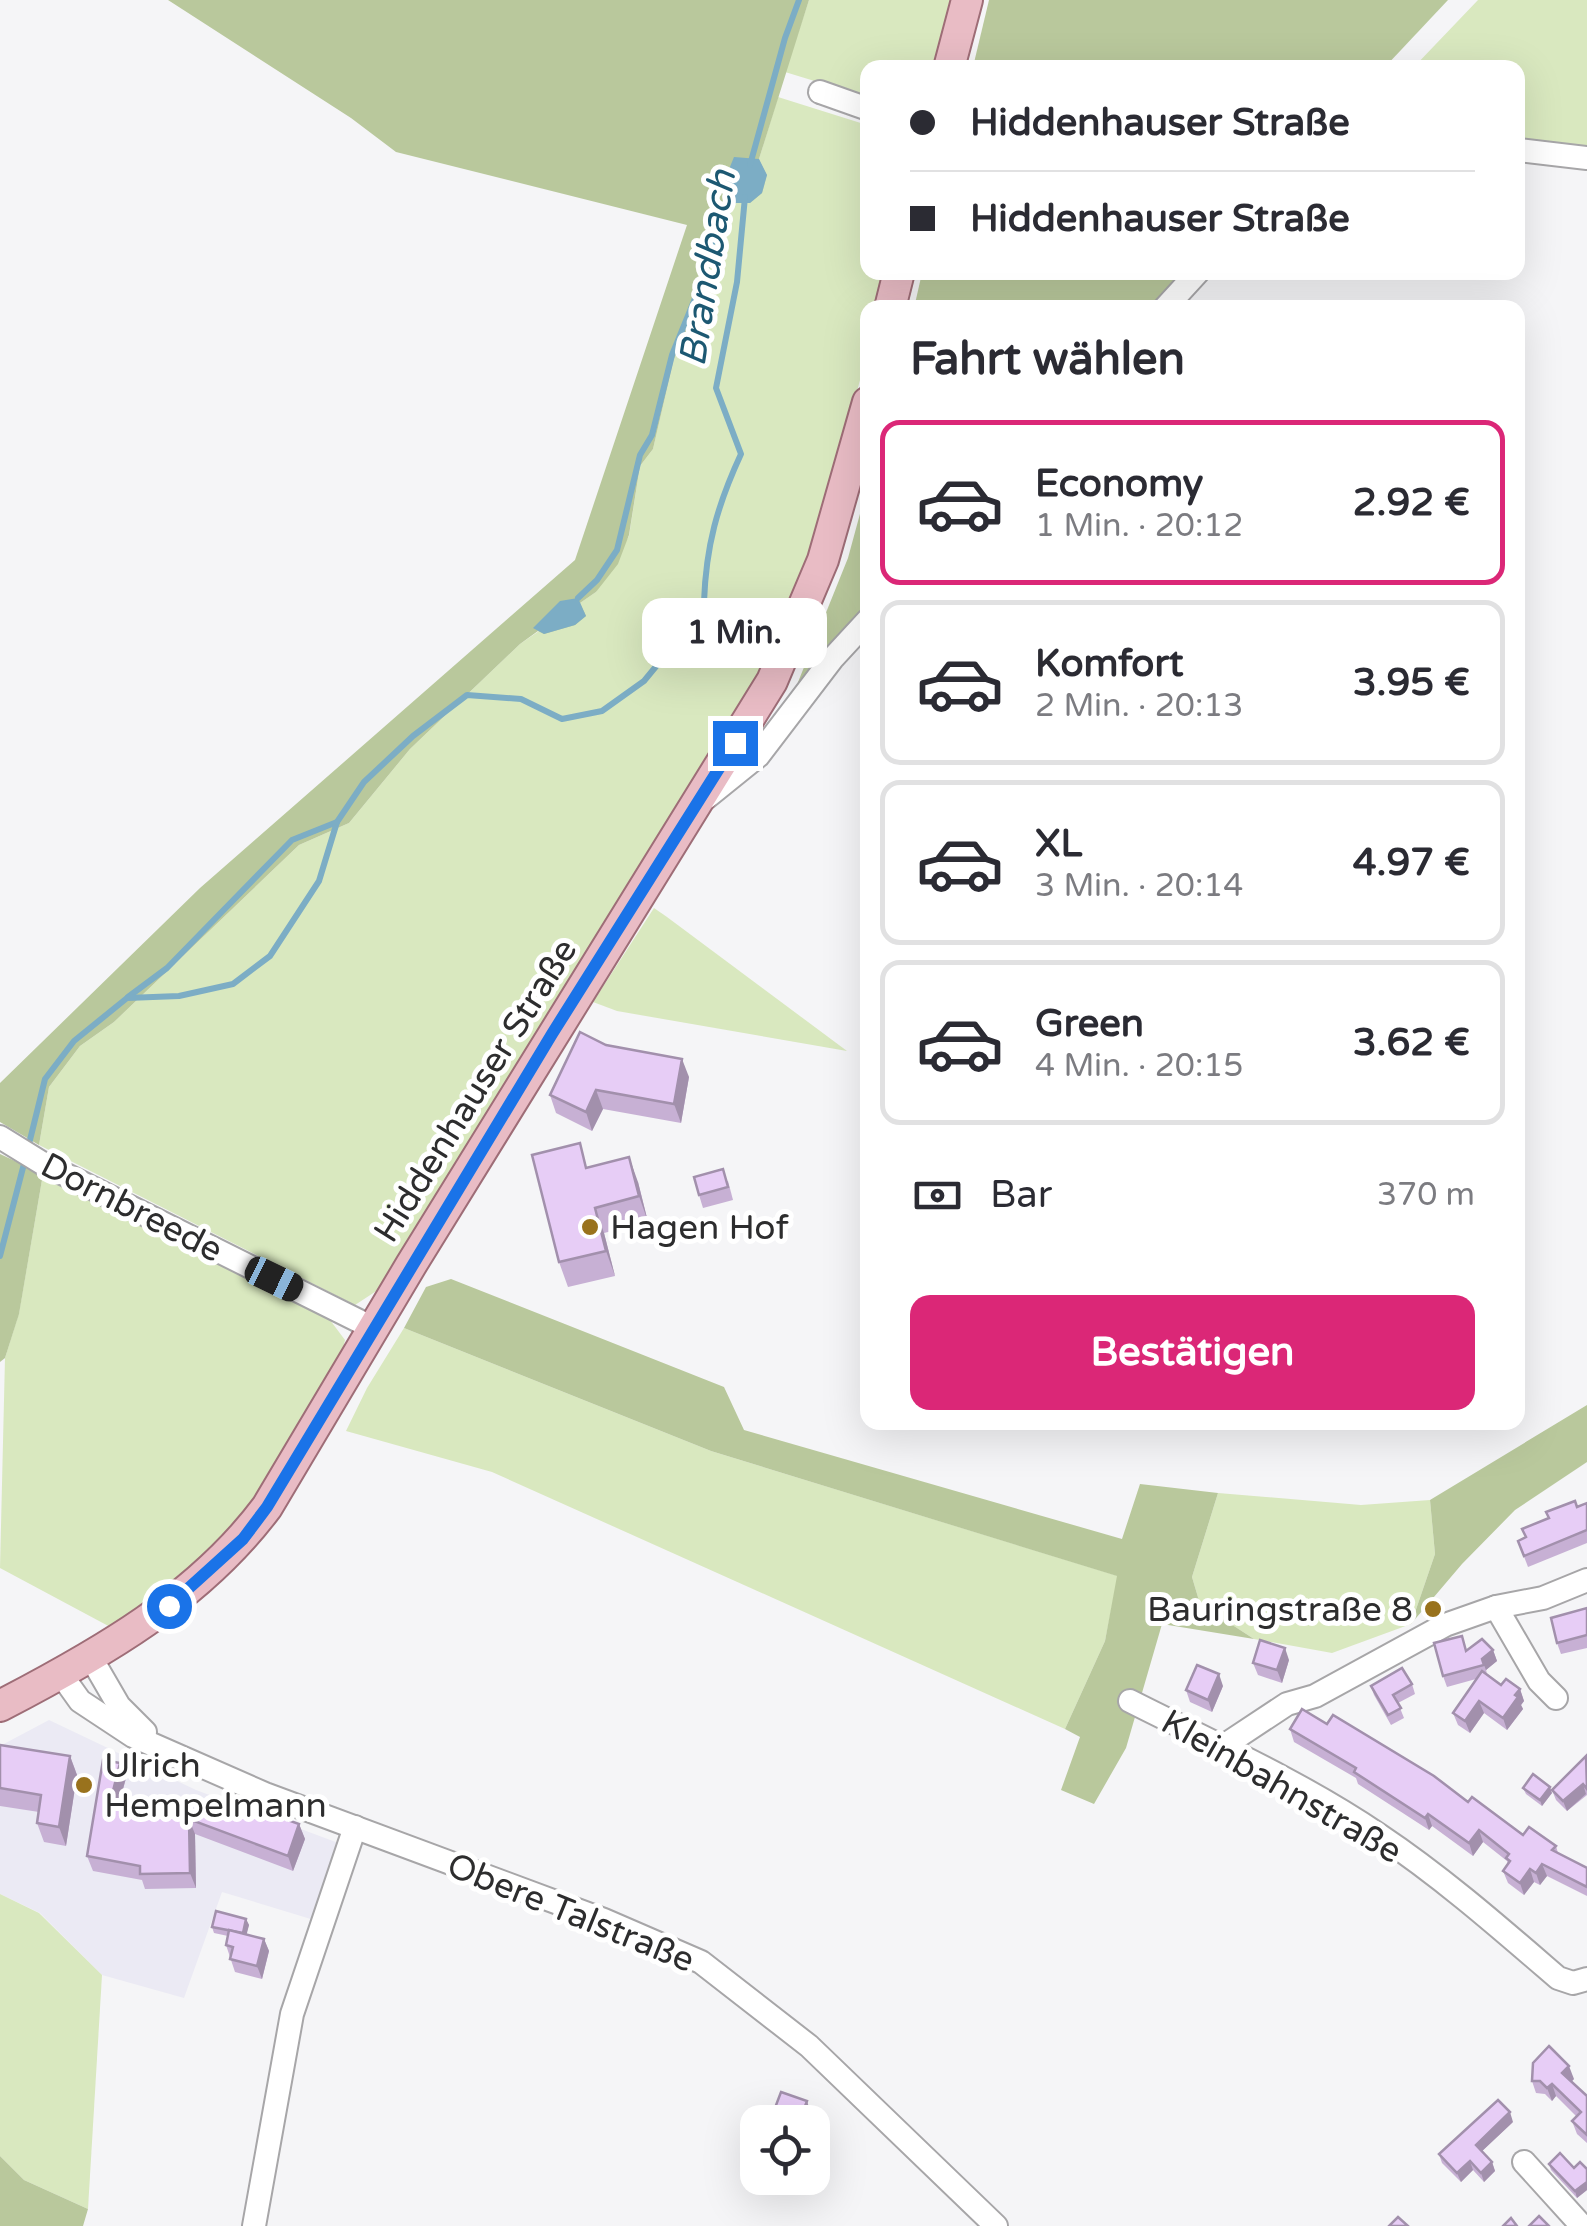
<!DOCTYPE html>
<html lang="de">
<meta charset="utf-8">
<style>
:root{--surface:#fff;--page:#f7f7f7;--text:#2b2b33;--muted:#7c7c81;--line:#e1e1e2;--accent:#db2777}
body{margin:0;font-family:"Varela Round",sans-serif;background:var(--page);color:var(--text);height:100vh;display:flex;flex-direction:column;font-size:38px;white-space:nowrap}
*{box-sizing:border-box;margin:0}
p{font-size:32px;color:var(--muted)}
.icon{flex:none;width:55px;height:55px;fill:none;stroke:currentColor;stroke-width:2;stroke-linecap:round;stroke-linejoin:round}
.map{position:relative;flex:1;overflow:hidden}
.panel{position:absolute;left:860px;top:300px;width:665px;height:1130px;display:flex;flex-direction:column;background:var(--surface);border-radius:20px;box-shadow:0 10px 40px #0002}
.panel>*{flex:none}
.guide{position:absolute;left:860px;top:60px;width:665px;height:220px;border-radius:20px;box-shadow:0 10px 40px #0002;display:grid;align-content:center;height:220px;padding:0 50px;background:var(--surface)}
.controls{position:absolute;left:740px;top:2105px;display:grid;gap:20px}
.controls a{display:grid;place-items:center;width:90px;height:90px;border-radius:20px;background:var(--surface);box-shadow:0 10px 40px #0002;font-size:50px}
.end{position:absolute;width:45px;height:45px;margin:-22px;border:12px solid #1a73e8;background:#fff;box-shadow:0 0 0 5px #fff}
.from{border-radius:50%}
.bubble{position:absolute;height:70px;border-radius:20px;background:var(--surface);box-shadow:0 10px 40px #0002;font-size:32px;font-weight:700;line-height:70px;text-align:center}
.car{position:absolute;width:30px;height:60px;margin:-30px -15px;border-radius:12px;box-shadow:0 0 8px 2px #0007;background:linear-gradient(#222 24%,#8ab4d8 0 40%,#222 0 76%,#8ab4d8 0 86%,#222 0)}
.guide b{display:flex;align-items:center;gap:35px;height:95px;font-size:38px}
.guide b+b{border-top:2px solid var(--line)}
.guide i{width:25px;height:25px;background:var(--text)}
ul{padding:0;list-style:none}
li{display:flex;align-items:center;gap:30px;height:165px;margin:0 20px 15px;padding:0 30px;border:5px solid var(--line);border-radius:20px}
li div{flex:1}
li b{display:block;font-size:38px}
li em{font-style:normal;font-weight:700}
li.active{border-color:var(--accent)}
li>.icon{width:90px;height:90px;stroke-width:1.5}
h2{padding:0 50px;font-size:45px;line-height:120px}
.pay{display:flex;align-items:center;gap:25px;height:110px;padding:0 50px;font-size:38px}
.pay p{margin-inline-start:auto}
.primary-button{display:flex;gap:20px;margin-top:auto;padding:20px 50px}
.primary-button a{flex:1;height:115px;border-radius:20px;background:var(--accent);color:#fff;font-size:40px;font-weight:700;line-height:115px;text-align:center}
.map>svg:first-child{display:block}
.built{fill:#ebeaf4}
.green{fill:#d9e8bf}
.forest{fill:#b9c89c}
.water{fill:#7cadc5}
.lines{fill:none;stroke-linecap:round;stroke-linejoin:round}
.stream{stroke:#7cadc5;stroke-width:6}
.minor-casing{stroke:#a7a6a8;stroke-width:26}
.major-casing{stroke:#9e6d77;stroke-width:34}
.minor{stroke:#fff;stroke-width:22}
.major{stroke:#e9bcc5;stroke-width:30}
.wall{fill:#c7b0d4}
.shaded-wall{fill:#a290ac}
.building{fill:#e7cdf6;stroke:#a290ac;stroke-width:2.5}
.route{stroke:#1a73e8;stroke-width:12}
.poi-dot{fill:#99721d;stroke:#fff;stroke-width:4}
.labels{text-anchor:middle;stroke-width:10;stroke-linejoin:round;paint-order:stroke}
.street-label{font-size:35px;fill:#2d2d2e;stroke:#fff}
.poi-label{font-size:35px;fill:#2d2d2e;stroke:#fff;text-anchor:start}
.water-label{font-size:38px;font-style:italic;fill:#1c5872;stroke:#fff}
</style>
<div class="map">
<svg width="1587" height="2226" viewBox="0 0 1587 2226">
<rect width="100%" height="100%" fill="#f5f5f7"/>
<polygon class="built" points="49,1720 196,1790 341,1844 314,1920 222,1892 184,1998 102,1975 40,1913 0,1894 0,1746"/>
<g class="green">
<polygon points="809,0 957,0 938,67 868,68 867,97 785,72"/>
<polygon points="1478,0 1587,0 1587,151 1518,141 1518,68 1413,68"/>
<polygon points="778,97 867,125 868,272 889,273 880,307 868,308 867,355 808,568 757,690 384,1286 355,1305 39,1145 49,1087 80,1046 114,1022 299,845 349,823 410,749 520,644 596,592 629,536 640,466 653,449 674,359 703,297 718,227 736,203 750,203 762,192 767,175 759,159"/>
<polygon points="654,908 667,917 847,1051 617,1011 593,1002"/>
<polygon points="43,1174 327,1316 345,1340 340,1362 250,1511 227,1541 114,1629 0,1568 5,1358 19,1313"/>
<polygon points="404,1328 711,1451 1118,1576 1105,1641 1065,1729 492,1472 346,1431 367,1388"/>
<polygon points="1218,1493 1361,1505 1430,1500 1435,1554 1411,1624 1332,1653 1254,1639 1200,1604 1192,1577"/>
<polygon points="0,1894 39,1913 102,1975 88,2209 24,2180 0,2156"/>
</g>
<g class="forest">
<polygon points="168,0 809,0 759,159 767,175 762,193 750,203 736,203 718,227 703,297 674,359 653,449 640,466 629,535 618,564 596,592 580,603 586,616 575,625 544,634 538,631 520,644 410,749 349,823 299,845 114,1022 80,1046 49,1087 39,1145 0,1122 0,1083 200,888 575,560 687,225 396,152 351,118"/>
<polygon points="989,0 1448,0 1385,67 973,67"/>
<polygon points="922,273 1186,273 1152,307 914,308"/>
<polygon points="867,488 867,609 792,697 848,558"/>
<polygon points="0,1154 43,1174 19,1314 5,1358 0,1362"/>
<polygon points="451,1279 724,1387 744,1430 1122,1539 1140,1484 1218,1493 1192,1577 1200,1604 1254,1639 1162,1624 1126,1748 1094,1804 1061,1790 1080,1737 1065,1729 1105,1641 1117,1576 711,1451 404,1328 426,1287"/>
<polygon points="1587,1405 1587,1462 1515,1510 1462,1564 1411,1624 1435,1554 1430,1500"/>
<polygon points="0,2156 24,2180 88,2209 83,2226 0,2226"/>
</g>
<g class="water">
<polygon points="734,157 759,159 767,175 762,193 750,203 736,203 726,198 725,179"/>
<polygon points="578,598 586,616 575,625 544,634 533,628 560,601"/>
</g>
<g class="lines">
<g class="stream">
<polyline points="750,165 785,38 799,0"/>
<polyline points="578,598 597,580 617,550 640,455 652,435 672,355 705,274 711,246 736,195"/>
<polyline points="128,997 167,968 292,840 337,822"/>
<path d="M28,1148L45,1079L74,1041L127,998L179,996L233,984L270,956L319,881L337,822L364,782L413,736L467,695L521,699L562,719L602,711L644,681L672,647L685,618L704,602C706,546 717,506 741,454L716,388L737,282L745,197"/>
<polyline points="0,1256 25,1160"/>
</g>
<defs>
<g id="minor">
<polyline points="820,92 868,109"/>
<polyline points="1518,150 1587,158"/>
<polyline points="1165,308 1198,272"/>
<polyline points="706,798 758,756 832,659 868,620"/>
<polyline points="0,1137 42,1163 373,1328"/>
<polyline points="1496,1607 1539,1681 1556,1698"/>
<polyline points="90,1656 119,1706 145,1732"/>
<polyline points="60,1673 80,1701 133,1736 265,1794 604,1920 701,1962 809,2046 996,2226"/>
<path d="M1130,1701C1213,1743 1301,1782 1379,1835C1442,1877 1500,1928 1558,1978L1573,1983L1587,1979"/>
<polyline points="1222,1747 1287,1704 1315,1696 1445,1625 1496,1607 1543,1598 1587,1580"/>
<polyline points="1524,2162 1582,2226"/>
<polyline points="254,2226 292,2014 355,1827"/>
</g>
<g id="major">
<polyline points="949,68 967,0"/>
<polyline points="890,308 899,272"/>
<path d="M0,1706C100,1654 199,1598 267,1507L411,1265L772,681L823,560L868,402"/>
</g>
</defs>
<use href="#minor" class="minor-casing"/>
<use href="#major" class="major-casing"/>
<use href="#minor" class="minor"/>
<use href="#major" class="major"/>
</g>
<g class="wall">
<polygon points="606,1045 689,1077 681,1123 603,1109 592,1131 556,1113 550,1095"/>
<polygon points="589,1167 638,1182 648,1222 604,1233 615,1276 568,1287 559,1262"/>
<polygon points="728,1181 733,1200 703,1208 699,1195"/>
<polygon points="1587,1503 1587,1543 1528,1567 1518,1541"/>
<polygon points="1587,1608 1587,1648 1561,1654 1557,1643"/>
<polygon points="1467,1650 1493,1650 1497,1661 1486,1670 1487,1675 1501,1685 1520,1689 1524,1701 1521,1705 1523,1709 1507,1730 1484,1713 1470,1733 1458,1725 1453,1713 1476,1679 1447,1687 1443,1676"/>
<polygon points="1289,1660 1282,1683 1258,1675 1253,1663"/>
<polygon points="1412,1684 1415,1694 1398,1703 1404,1718 1391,1725 1374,1695 1371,1686"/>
<polygon points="1223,1686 1212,1712 1190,1702 1186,1690"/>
<polygon points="1327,1724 1468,1802 1523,1835 1556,1846 1558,1853 1587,1868 1587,1896 1547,1876 1540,1885 1534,1882 1524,1895 1508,1883 1503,1871 1508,1864 1507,1861 1483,1842 1473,1856 1432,1826 1429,1830 1358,1784 1356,1778 1294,1742 1290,1729"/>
<polygon points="0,1745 70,1756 77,1775 66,1846 44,1842 37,1823 39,1812 0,1806"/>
<polygon points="1587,1756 1587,1795 1567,1811 1556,1800 1552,1790"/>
<polygon points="126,1778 120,1801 139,1804 143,1815 299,1824 305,1839 293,1871 195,1834 196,1888 145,1889 142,1880 93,1871 87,1856"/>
<polygon points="1523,1788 1552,1793 1542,1806 1526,1794"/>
<polygon points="246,1919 249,1925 246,1934 264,1939 269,1951 262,1979 235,1972 226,1945 228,1936 214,1933 212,1927"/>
<polygon points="1574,2079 1571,2082 1587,2096 1587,2143 1577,2134 1572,2121 1577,2117 1556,2096 1552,2101 1545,2094 1536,2093 1532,2081"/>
<polygon points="1513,2122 1482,2151 1492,2162 1495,2171 1484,2182 1473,2170 1461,2182 1442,2163 1439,2154"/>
<polygon points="1549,2164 1587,2169 1587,2190 1577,2198 1551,2170"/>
</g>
<g class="shaded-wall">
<polygon points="682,1059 689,1077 681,1123 674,1104"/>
<polygon points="596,1090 603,1109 592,1131 586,1112"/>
<polygon points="629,1157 638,1182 648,1222 639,1196"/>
<polygon points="595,1208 604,1233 615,1276 606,1251"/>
<polygon points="1285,1648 1289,1660 1282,1683 1277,1670"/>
<polygon points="1493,1650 1497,1661 1486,1670 1488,1676 1482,1659"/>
<polygon points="1219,1674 1223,1686 1212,1712 1208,1700"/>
<polygon points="1520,1689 1524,1701 1521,1705 1523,1709 1507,1730 1503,1718"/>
<polygon points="1479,1701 1484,1713 1470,1733 1465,1721"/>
<polygon points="70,1756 77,1775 66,1846 59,1827"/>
<polygon points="120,1763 126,1778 116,1814 111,1799"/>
<polygon points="1583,1784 1586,1794 1567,1811 1563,1801"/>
<polygon points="1550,1787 1552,1793 1542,1806 1540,1800"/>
<polygon points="1428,1814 1432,1826 1429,1830 1425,1818"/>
<polygon points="189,1819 195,1834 196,1888 190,1873"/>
<polygon points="299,1824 305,1839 293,1871 288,1856"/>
<polygon points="1479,1830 1483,1842 1473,1856 1469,1843"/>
<polygon points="1542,1864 1547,1876 1540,1885 1536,1873"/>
<polygon points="1530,1869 1534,1882 1524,1895 1520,1883"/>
<polygon points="246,1919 249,1925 245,1941 242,1934"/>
<polygon points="264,1939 269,1951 262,1979 257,1966"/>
<polygon points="1569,2066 1574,2079 1567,2086 1562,2073"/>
<polygon points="1552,2084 1556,2096 1552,2101 1547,2088"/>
<polygon points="807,2101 811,2114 808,2122 799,2122"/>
<polygon points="1510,2112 1513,2122 1479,2154 1476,2145"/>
<polygon points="1470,2161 1473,2170 1461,2182 1457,2173"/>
<polygon points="1492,2162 1495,2171 1484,2182 1481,2173"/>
<polygon points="1587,2182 1587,2190 1577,2198 1575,2191"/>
</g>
<g class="building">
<polygon points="580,1032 606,1045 682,1059 674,1104 596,1090 586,1112 550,1095"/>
<polygon points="580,1143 586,1168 629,1157 639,1196 595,1208 606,1251 559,1262 532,1155"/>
<polygon points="723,1169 728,1187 699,1195 694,1177"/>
<polygon points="1575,1501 1577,1507 1587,1503 1587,1530 1524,1556 1518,1541 1526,1537 1522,1529 1549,1518 1546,1512"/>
<polygon points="1587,1608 1587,1635 1557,1643 1551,1618"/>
<polygon points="1462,1636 1466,1651 1482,1639 1493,1650 1482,1659 1484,1665 1443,1676 1434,1643"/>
<polygon points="1260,1640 1285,1648 1277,1670 1253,1663"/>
<polygon points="1197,1665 1219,1674 1208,1700 1186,1690"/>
<polygon points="1402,1668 1412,1684 1393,1695 1401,1708 1388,1715 1371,1686"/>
<polygon points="1482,1671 1501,1685 1506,1679 1520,1689 1515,1695 1518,1697 1503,1718 1479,1701 1465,1721 1453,1713"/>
<polygon points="1302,1709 1327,1724 1333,1715 1434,1776 1468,1802 1472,1797 1523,1835 1529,1827 1556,1846 1552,1850 1587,1868 1587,1887 1542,1864 1536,1873 1530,1869 1520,1883 1503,1871 1510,1861 1506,1858 1509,1854 1479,1830 1469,1843 1428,1814 1425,1818 1354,1772 1356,1768 1290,1729"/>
<polygon points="0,1745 70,1756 59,1827 37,1823 41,1795 0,1788"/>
<polygon points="1586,1756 1587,1789 1583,1784 1563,1801 1552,1790"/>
<polygon points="103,1760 120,1763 111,1799 139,1804 137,1815 271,1814 299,1824 288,1856 189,1819 190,1873 140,1874 140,1866 87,1856"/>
<polygon points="1533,1774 1550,1787 1540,1800 1523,1788"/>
<polygon points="216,1911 246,1919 243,1933 212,1927"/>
<polygon points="229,1930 264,1939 257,1966 230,1959 233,1947 226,1945"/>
<polygon points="1549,2046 1569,2066 1562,2073 1587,2096 1587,2135 1572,2121 1581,2112 1552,2084 1547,2088 1540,2081 1532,2081 1533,2063"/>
<polygon points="781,2092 807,2101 799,2122 775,2122 770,2121"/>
<polygon points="1498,2100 1510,2112 1476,2145 1492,2162 1481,2173 1470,2161 1457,2173 1439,2154"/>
<polygon points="1560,2153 1574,2168 1580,2162 1587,2169 1587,2182 1575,2191 1549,2164"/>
<polygon points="1539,2216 1549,2226 1529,2226"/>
<polygon points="1398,2217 1408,2226 1389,2226"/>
<polygon points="1511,2218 1517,2226 1503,2226"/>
</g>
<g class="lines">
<polyline class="route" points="169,1606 243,1539 267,1507 552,1034 735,743"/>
</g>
<g class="poi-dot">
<circle cx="590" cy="1227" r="10"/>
<circle cx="1433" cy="1609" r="10"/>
<circle cx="84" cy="1785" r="10"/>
</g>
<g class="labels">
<g class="street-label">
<text transform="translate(475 1090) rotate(-58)" y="12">Hiddenhauser Straße</text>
<text transform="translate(132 1207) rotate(27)" y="12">Dornbreede</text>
<text transform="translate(1282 1786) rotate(30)" y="12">Kleinbahnstraße</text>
<text transform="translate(571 1912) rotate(22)" y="12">Obere Talstraße</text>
</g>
<g class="poi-label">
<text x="610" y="1239">Hagen Hof</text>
<text x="1413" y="1621" text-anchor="end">Bauringstraße 8</text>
<text x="104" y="1777">Ulrich<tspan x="104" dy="40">Hempelmann</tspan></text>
</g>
<g class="water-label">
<text transform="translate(707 268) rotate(-81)" y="13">Brandbach</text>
</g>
</g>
</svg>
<div class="controls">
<a><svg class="icon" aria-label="locate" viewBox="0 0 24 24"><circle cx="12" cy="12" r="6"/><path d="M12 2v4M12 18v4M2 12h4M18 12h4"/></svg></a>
</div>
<i class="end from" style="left:169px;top:1606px"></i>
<i class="end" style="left:735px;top:743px"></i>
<div class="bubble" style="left:642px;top:598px;width:185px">1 Min.</div>
<i class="car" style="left:274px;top:1279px;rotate:116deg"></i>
<div class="guide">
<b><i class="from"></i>Hiddenhauser Straße</b>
<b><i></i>Hiddenhauser Straße</b>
</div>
<section class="panel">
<h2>Fahrt wählen</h2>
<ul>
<li class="active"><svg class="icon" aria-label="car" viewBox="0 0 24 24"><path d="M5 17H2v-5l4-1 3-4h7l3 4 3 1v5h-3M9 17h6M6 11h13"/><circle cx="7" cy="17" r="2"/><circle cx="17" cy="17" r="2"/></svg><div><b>Economy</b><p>1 Min. · 20:12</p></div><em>2.92 €</em></li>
<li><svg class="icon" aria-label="car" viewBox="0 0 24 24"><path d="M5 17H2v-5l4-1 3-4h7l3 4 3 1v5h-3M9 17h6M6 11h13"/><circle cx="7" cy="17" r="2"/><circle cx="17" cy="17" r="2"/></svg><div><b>Komfort</b><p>2 Min. · 20:13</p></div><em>3.95 €</em></li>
<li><svg class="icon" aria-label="car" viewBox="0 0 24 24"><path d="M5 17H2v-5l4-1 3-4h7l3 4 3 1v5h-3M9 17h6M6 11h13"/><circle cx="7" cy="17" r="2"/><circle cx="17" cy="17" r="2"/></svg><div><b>XL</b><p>3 Min. · 20:14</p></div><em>4.97 €</em></li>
<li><svg class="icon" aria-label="car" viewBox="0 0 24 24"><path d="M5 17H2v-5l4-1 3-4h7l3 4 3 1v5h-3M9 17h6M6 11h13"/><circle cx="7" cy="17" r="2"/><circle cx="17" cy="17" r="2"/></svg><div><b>Green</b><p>4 Min. · 20:15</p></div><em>3.62 €</em></li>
</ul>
<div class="pay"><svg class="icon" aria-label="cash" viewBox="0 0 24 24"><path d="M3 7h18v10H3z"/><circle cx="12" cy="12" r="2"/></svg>Bar<p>370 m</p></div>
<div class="primary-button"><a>Bestätigen</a></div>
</section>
</div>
